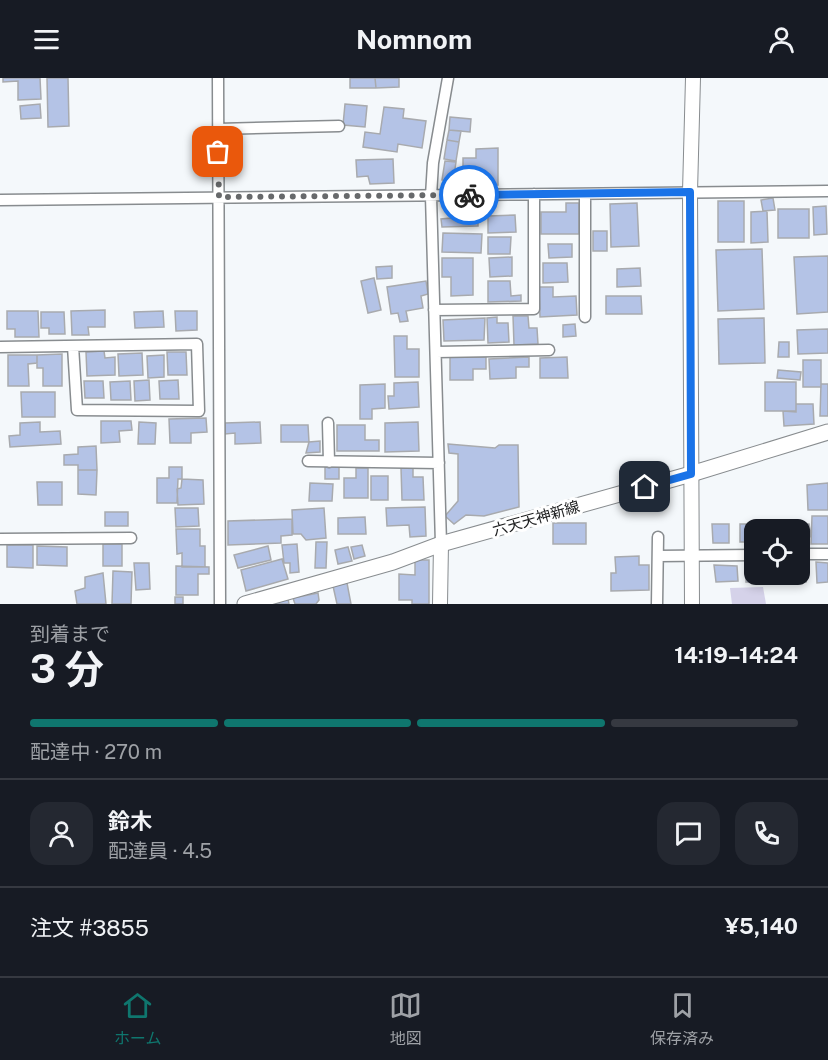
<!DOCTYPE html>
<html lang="ja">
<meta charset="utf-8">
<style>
:root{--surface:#171b24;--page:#242831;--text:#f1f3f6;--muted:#9ea1a6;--line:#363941;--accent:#0f766e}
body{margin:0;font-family:"Public Sans","Noto Sans JP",sans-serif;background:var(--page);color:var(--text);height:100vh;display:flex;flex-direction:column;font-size:22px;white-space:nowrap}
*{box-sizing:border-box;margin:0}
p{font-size:20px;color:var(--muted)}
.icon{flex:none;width:33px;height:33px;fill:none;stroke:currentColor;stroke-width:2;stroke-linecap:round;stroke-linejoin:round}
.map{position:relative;height:526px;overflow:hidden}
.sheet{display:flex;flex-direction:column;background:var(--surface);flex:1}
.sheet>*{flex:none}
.fabs{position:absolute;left:744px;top:441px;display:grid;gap:12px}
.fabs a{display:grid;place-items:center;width:66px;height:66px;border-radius:12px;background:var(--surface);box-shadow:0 3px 9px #0003;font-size:30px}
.pin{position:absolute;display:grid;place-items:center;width:51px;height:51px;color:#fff;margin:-26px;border-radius:12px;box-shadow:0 3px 9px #0006}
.courier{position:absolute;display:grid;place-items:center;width:60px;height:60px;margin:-30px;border:4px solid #1a73e8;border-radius:50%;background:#fff;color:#222;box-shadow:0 2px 8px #0007}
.overview em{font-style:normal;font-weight:700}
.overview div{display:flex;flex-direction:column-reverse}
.overview{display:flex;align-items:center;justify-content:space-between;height:102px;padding:0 30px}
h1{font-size:39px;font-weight:700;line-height:45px}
.bar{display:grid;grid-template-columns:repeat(4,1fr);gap:9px 6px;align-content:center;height:72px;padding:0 30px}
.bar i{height:8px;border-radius:4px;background:var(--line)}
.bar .current{background:var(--accent)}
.bar p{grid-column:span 4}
.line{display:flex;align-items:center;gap:15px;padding:0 30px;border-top:2px solid var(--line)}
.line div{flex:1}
.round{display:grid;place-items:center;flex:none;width:63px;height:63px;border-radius:18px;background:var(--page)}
header{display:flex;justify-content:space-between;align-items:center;height:78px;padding:0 30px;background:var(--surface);font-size:27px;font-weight:700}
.tab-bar{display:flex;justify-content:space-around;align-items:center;height:84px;border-top:2px solid var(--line);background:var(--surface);font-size:16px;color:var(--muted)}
.tab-bar a{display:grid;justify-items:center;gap:3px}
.tab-bar .current{color:var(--accent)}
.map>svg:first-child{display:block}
.green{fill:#d5d2e9}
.building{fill:#b4c3e6;stroke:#a8aaae;stroke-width:1.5}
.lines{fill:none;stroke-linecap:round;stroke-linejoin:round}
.minor-casing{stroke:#888c8f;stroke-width:13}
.tertiary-casing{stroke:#888c8f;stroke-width:16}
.secondary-casing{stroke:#888c8f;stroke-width:17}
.minor{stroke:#fff;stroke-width:10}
.tertiary{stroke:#fff;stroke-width:14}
.secondary{stroke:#fff;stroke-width:15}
.done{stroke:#67696b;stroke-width:6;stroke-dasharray:0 10.8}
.route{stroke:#1a73e8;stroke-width:8}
.labels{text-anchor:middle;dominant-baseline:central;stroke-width:6;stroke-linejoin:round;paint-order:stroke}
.street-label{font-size:15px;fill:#1b1c1d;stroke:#fff}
</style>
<header><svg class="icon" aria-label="menu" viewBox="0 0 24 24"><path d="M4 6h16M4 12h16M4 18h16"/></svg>Nomnom<svg class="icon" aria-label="person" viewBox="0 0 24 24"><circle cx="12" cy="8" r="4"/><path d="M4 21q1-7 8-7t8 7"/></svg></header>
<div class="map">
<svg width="828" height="526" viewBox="0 0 828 526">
<rect width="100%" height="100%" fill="#f4f8fb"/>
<!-- green -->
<path class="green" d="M763 509 766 526H732L730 510Z"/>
<!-- building -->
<path class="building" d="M3 0H40L41 21 18 22V3L3 4Z
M47 0H68L69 48 48 49Z
M350 0H375L376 10H350Z
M375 0H399V9L376 10Z
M40 26 41 40 21 41 20 28Z
M345 26 367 28 365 49 343 47Z
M384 29 404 31 403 40 426 43 422 70 398 66 397 74 363 69 365 54 380 56Z
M450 39 471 41 470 54 449 52Z
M449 52 461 53 459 64 447 62Z
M447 62 459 64 456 83 444 81Z
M498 70V107L463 108V80H476V71Z
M393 81 394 105 370 106 368 98 357 99 356 82Z
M445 83 456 84 453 104 442 102Z
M773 120 775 132 763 133 761 122Z
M718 123H744V164H718Z
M566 125H579V156H541V134H566Z
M637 125 639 168 611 169 610 126Z
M826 128 827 156 814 157 813 129Z
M451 129H478V148L442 149 441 141 451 140Z
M778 131H809V160H778Z
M767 133 768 164 751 165V134Z
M515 137 516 154 488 155V138Z
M593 153H607V173H593Z
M443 155 482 156 481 175 442 174Z
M488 159H511L510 176H488Z
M548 166H572V179L549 180Z
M762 171 764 231 718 233 716 172Z
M828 178V234L797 236 794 179Z
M512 179V198L490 199 489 180Z
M442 180H473V217L451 218V199H442Z
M543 185H567L568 204 543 205Z
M392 188V200L377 201 376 189Z
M640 190 641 208 617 209V191Z
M374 200 381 232 368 235 361 203Z
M426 203 428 216 421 218 423 230 406 233 408 243 400 244 398 235 391 236 387 209Z
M488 203H510L511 218 521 217V223L488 224Z
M539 209H553V219L576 218 577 237 540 239Z
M606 218H641L642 236H606Z
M105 232V249H88L89 257H72L71 233Z
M7 233H38L39 259H15V251H7Z
M163 233 164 249 135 250 134 234Z
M175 233H197V252L176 253Z
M41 234H64L65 256H49V250H41Z
M513 238H528L529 250H537L538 266 514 267Z
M497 239V245H508L509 264 488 265 487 240Z
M485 240 484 262 444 263 443 242Z
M764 240 765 285 719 286 718 241Z
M575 246 576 258 563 259V247Z
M828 251V275L798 276 797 252Z
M394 258H407V271H419V299H395Z
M779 264H789V279H778Z
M104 273 105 280 115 279V297L87 298 86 274Z
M167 274H186L187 297H168Z
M142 275 143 297 119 298 118 276Z
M62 276V308H43V290H37V277Z
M8 277H37V285L28 286 29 308H8Z
M164 277V299L148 300 147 278Z
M450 279H486V291H473V302H450Z
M529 279V289H516V300L490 301 489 281Z
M567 279 568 300H540V280Z
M803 282H821V309H803Z
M778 292 801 294 800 302 777 300Z
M149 302 150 322 135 323 134 303Z
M178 302 179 321H160L159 303Z
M84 303H103L104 320H85Z
M130 303 131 322H111L110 304Z
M418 304 419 329 389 331 388 318H394V305Z
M765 304H796V333H765Z
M385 306V330L372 331V341H360V307Z
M821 306H828V338H820Z
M21 314H55V339H22Z
M796 326H813L814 346 784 348 783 333 796 334Z
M206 340 207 354 191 355V365H170L169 341Z
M101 343H131L132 352 119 353 120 364 101 365Z
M40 344V354L60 353 61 366 10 369 9 358 20 357V345Z
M139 344 156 345 155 366H138Z
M260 344 261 365 235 366V355L225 356V345Z
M418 344 419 373 385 374V345Z
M281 347H308L309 364H281Z
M337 347H365V362H379V373H337Z
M320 363V374L306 375 309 364Z
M448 366 495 370 499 367H518L519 429 484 438 466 437 454 446 445 438 458 423V376L449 375Z
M96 368 97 392H78V387H64V377L78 376V369Z
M169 389H182V401H178L177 425H157V400H169Z
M325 389H339V401H325Z
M356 390H368V420H344V400H356Z
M401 390H413V399H423L424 422H402Z
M78 392H97L96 417 78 416Z
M371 398H388V422H371Z
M182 401 203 402 204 426 178 427 177 411 181 410Z
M37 404H62V427H38Z
M310 405 333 406 332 423H309Z
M828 405V432H808L807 407Z
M425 429 426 458 410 459 409 447 387 448 386 430Z
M175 430H198L199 448 176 449Z
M324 430 326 460 306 462 301 456H293L292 432Z
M105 434H128V448H105Z
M812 438H828V466H811Z
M365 439 366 456H338V440Z
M292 441V457L281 458V465L228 467V443Z
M553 445H586V466H553Z
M712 446H729V465H713Z
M740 446H767V452H754V464H740Z
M798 446H809L811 459 800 458V452H797Z
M771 447H794V452H771Z
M176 451H200V468H205V489H182V475L177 476Z
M316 464H327L326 490H315Z
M103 466H122V488H103Z
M297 466 299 494 290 495V485H284L282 467Z
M7 467H33V490L7 489Z
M362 467 365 478 354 481 351 469Z
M37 468 67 469V488L37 487Z
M268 468 271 482 238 490 234 477Z
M348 469 352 483 338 486 335 472Z
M639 478V487H649V512L611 513V495H616L615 479Z
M282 481 288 501 246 513 241 492Z
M415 482H429V526H412V522H399V496L415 497Z
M816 484 828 485V504L817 505Z
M134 485H149L150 511 136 512Z
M746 485H754V496H773L774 505 746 504Z
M800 485H807L806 504H787L788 496H800Z
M714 487 737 488 738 503 716 504Z
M176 488 209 489V496H198V517H176Z
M113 493 132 494 131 526H112Z
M103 495 106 526H77L75 513 85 510V499Z
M773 496H787V504L774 505Z
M347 505 351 526H337L333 508Z
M318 515 319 522 316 526H295L293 520Z
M175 519H183V526H175Z
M288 521 289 526H275L274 524Z"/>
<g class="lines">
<!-- minor casing -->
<g class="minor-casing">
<path id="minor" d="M218 0 220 526
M218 51 339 48
M0 122 828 113
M434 232 534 231V116
M585 239V116
M0 269 197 266 199 333 77 332 73 268
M436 274 549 272
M328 345 329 384
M308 383 439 385
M0 461 131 460
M441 466 431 118 433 85 448 0
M800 476H828
M658 478 754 477
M657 526 658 459"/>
</g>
<!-- tertiary casing -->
<g class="tertiary-casing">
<path id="tertiary" d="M440 526 441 466
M692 526 690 114 693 0"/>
</g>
<!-- secondary casing -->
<g class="secondary-casing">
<path id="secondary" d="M245 526 393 484 441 466 691 396 828 354"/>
</g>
<!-- minor -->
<use href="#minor" class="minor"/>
<!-- tertiary -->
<use href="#tertiary" class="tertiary"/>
<!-- secondary -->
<use href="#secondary" class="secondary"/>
</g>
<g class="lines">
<!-- done -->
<path class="done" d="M218 74 219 119 469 117"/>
<!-- route -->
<path class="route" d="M469 117 690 114 691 396 645 409"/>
</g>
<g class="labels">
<!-- street labels -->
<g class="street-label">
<text transform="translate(536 440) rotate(-16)">六天天神新線</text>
</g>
</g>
</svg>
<div class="fabs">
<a><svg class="icon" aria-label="locate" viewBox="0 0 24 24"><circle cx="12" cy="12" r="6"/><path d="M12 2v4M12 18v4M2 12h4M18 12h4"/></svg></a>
</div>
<div class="pin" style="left:218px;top:74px;background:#ea580c"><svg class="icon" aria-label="bag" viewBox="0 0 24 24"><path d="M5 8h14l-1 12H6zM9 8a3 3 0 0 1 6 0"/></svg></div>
<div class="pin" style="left:645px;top:409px;background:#1f2937"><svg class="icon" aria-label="home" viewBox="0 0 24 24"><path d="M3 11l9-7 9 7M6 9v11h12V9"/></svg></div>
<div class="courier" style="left:469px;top:117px"><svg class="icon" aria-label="bike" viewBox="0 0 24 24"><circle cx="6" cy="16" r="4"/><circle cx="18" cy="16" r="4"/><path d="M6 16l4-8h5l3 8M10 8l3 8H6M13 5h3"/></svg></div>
</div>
<section class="sheet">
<div class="overview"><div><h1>3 分</h1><p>到着まで</p></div><em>14:19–14:24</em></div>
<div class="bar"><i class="current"></i><i class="current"></i><i class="current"></i><i></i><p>配達中 · 270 m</p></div>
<div class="line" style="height:108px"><a class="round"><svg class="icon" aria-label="person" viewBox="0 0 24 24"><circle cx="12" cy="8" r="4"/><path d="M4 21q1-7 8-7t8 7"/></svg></a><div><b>鈴木</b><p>配達員 · 4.5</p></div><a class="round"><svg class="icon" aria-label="chat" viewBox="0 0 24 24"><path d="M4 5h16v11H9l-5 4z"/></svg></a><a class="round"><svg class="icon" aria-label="phone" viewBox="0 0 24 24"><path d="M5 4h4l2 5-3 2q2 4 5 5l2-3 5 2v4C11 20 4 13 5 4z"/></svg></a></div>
<div class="line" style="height:78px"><div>注文 #3855</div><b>¥5,140</b></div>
</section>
<nav class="tab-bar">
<a class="current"><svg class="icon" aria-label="home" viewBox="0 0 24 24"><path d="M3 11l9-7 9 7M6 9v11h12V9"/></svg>ホーム</a>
<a><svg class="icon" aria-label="map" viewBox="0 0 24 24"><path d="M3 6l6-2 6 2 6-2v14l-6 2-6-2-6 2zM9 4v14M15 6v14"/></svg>地図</a>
<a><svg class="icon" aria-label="saved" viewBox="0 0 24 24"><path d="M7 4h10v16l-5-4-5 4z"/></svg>保存済み</a>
</nav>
